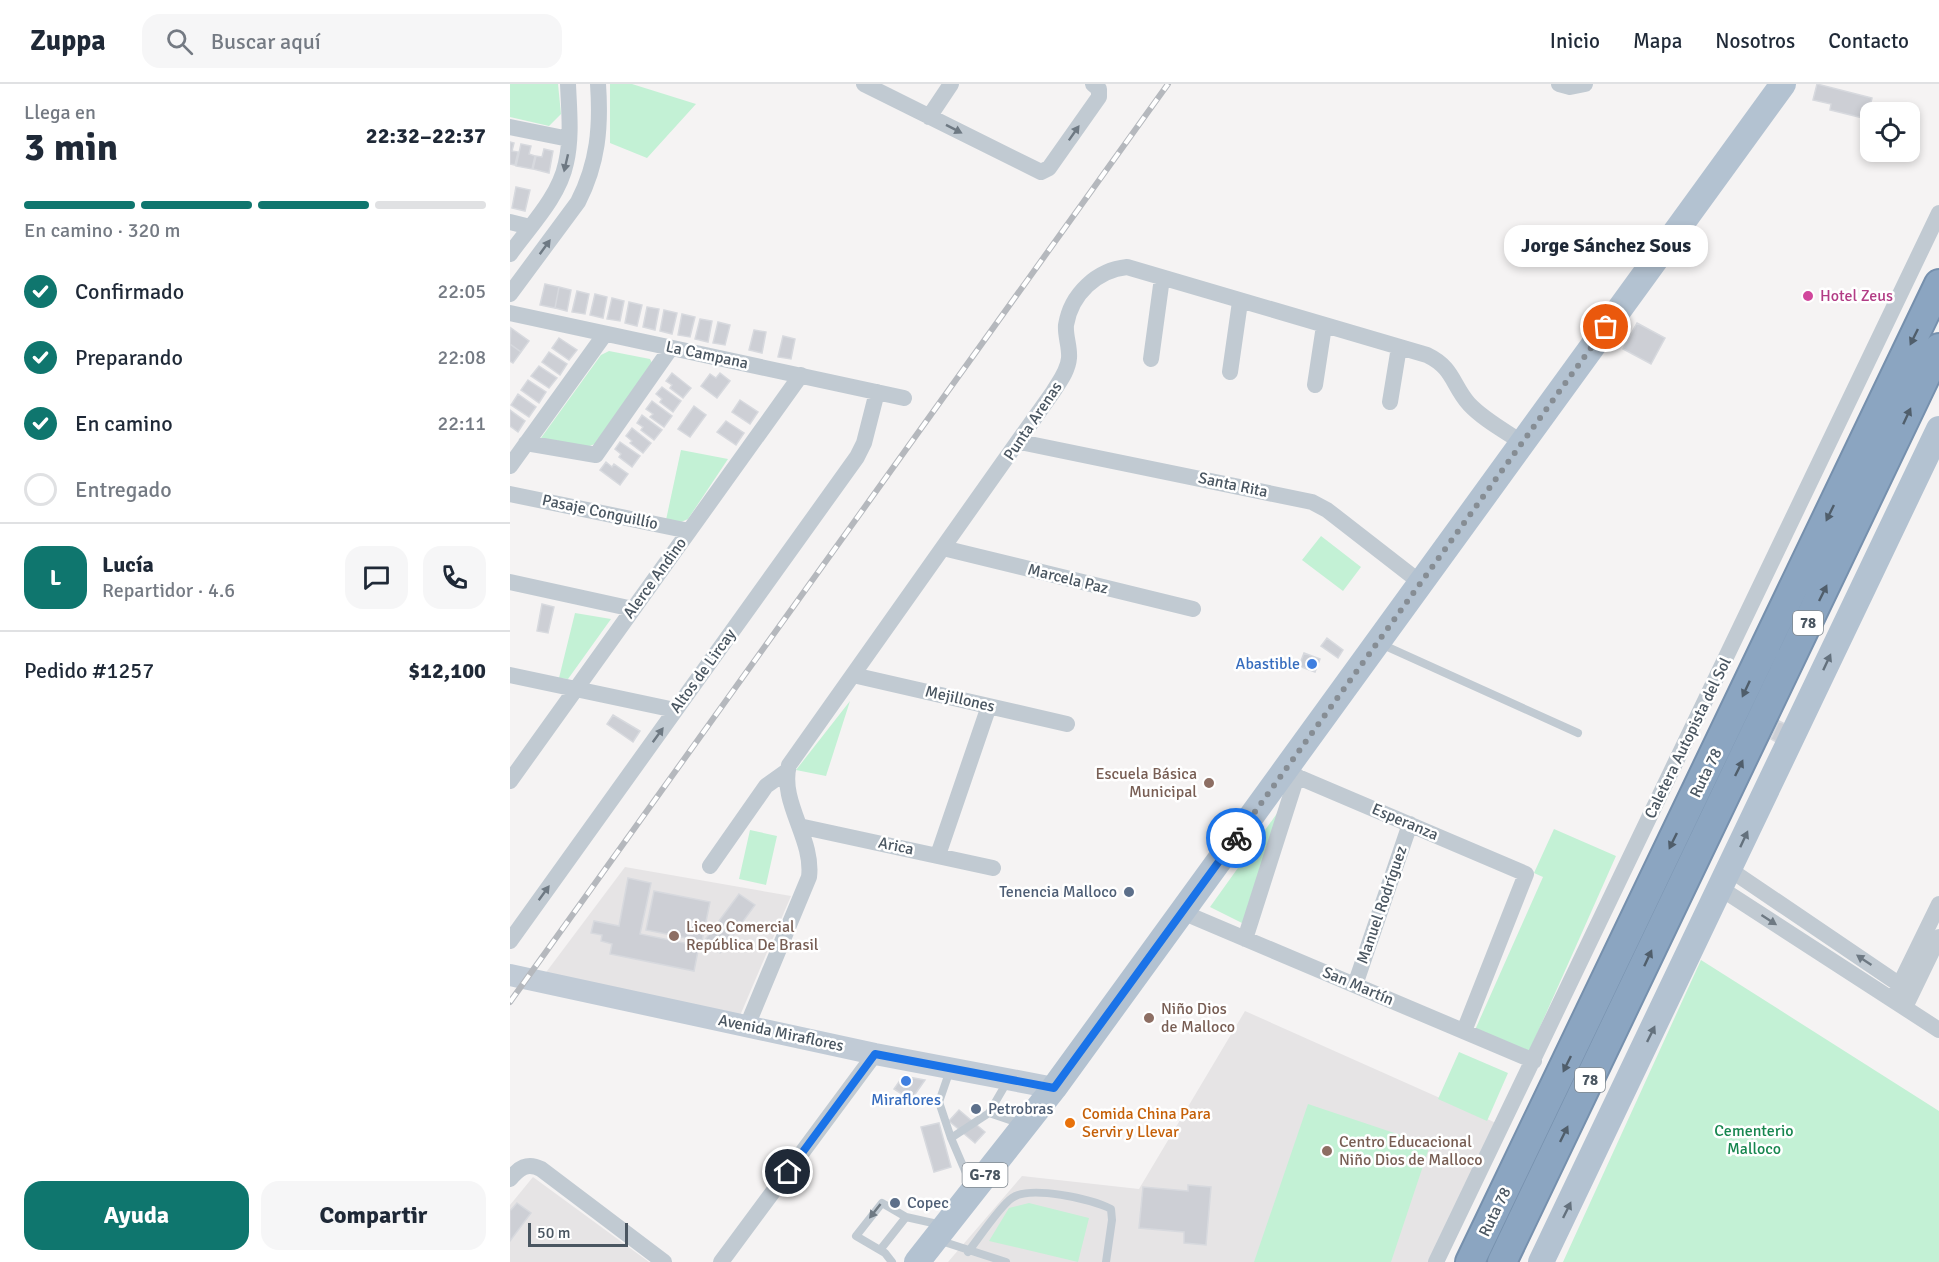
<!DOCTYPE html>
<html lang="es">
<meta charset="utf-8">
<style>
:root{--surface:#fff;--page:#f6f6f7;--text:#1f2937;--muted:#747a83;--line:#e0e1e3;--accent:#0f766e}
body{margin:0;font-family:Signika,sans-serif;background:var(--page);color:var(--text);height:100vh;display:flex;flex-direction:column;font-size:22px;white-space:nowrap}
*{box-sizing:border-box;margin:0}
p{font-size:20px;color:var(--muted)}
.icon{flex:none;width:33px;height:33px;fill:none;stroke:currentColor;stroke-width:2;stroke-linecap:round;stroke-linejoin:round}
.map{position:relative;flex:1;overflow:hidden}
.drawer{display:flex;flex-direction:column;background:var(--surface);width:510px}
.drawer>*{flex:none}
.controls{position:absolute;left:1350px;top:18px;display:grid;gap:12px}
.controls a{display:grid;place-items:center;width:60px;height:60px;border-radius:12px;background:var(--surface);box-shadow:0 3px 9px #0003;font-size:30px}
.scale{position:absolute;left:18px;bottom:15px;width:100px;box-sizing:border-box;padding-left:6px;border:3px solid #4a5661;border-top:0;font-size:16px;line-height:21px;white-space:nowrap;color:#4a5661;-webkit-text-stroke:4px #fff;paint-order:stroke}
.pin{position:absolute;display:grid;place-items:center;width:51px;height:51px;color:#fff;margin:-26px;border:3px solid #fff;border-radius:50%;box-shadow:0 2px 6px #0007}
.courier{position:absolute;display:grid;place-items:center;width:60px;height:60px;margin:-30px;border:4px solid #1a73e8;border-radius:50%;background:#fff;color:#222;box-shadow:0 2px 8px #0007}
.bubble{position:absolute;height:42px;border-radius:18px;background:var(--surface);box-shadow:0 3px 9px #0003;font-size:20px;font-weight:700;line-height:42px;text-align:center}
.overview em{font-style:normal;font-weight:700}
.overview div{display:flex;flex-direction:column-reverse}
.overview{display:flex;align-items:center;justify-content:space-between;height:102px;padding:0 24px}
h1{font-size:39px;font-weight:700;line-height:45px}
.bar{display:grid;grid-template-columns:repeat(4,1fr);gap:9px 6px;align-content:center;height:72px;padding:0 24px}
.bar i{height:8px;border-radius:4px;background:var(--line)}
.bar .active{background:var(--accent)}
.bar p{grid-column:span 4}
.line{display:flex;align-items:center;gap:15px;padding:0 24px;border-top:2px solid var(--line)}
.line div{flex:1}
.round{display:grid;place-items:center;flex:none;width:63px;height:63px;border-radius:18px;background:var(--page)}
ol{padding:0 24px;list-style:none}
li{display:flex;align-items:center;gap:18px;height:66px}
li p{margin-inline-start:auto}
li .icon{padding:6px;border-radius:50%;background:var(--accent);color:#fff;stroke-width:4}
li:last-child{color:var(--muted)}
li i{width:33px;height:33px;border:3px solid var(--line);border-radius:50%}
.button{display:flex;gap:12px;margin-top:auto;padding:12px 24px}
.button a{flex:1;height:69px;border-radius:18px;background:var(--accent);color:#fff;font-size:24px;font-weight:700;line-height:69px;text-align:center}
.button a+a{background:var(--page);color:var(--text)}
header{display:flex;align-items:center;gap:36px;box-sizing:border-box;height:84px;padding:0 30px;background:var(--surface);border-bottom:2px solid var(--line)}
header strong{font-size:28px}
nav{display:flex;gap:33px;margin-inline-start:auto;font-size:21px}
.search{width:420px;height:54px;background:var(--page);display:flex;align-items:center;gap:15px;box-sizing:border-box;padding:0 21px;border-radius:18px;color:var(--muted);font-size:22px}
main{display:flex;flex:1;min-height:0}
.map>svg:first-child{display:block}
.education{fill:#e6e4e5}
.green{fill:#c3f1d5}
.building{fill:#cdcfd5;stroke:#d7d9de;stroke-width:1.5}
.lines{fill:none;stroke-linecap:round;stroke-linejoin:round}
.highway-casing{stroke:#7690ad;stroke-width:32}
.lane{stroke:#c1cad2;stroke-width:8}
.street{stroke:#c1cad2;stroke-width:16}
.secondary{stroke:#c1cbd6;stroke-width:22}
.primary{stroke:#b3c2d1;stroke-width:26}
.highway{stroke:#8ba5c1;stroke-width:28}
.rail-casing{stroke:#b5b8bd;stroke-width:6}
.rail{stroke:#fff;stroke-width:4;stroke-dasharray:11;stroke-linecap:butt}
.oneway{fill:#6e7983}
.oneway2{fill:#505e6b}
.oneway3{fill:#64717d}
.done{stroke:#868d94;stroke-width:6;stroke-dasharray:0 10.8}
.route{stroke:#1a73e8;stroke-width:8}
.hotel-dot{fill:#d1479c;stroke:#fff;stroke-width:2}
.shop-dot{fill:#3f7fe0;stroke:#fff;stroke-width:2}
.education-dot{fill:#8d6e63;stroke:#fff;stroke-width:2}
.service-dot{fill:#5c6f8a;stroke:#fff;stroke-width:2}
.food-dot{fill:#e8710a;stroke:#fff;stroke-width:2}
.labels{text-anchor:middle;dominant-baseline:central;stroke-width:5;stroke-linejoin:round;paint-order:stroke}
.shield{fill:#fff;stroke:#808990;stroke-width:1.5}
.shield-label{font-size:15px;font-weight:bold;fill:#4a5661}
.hotel-label{font-size:16px;fill:#b23c85;stroke:#fff;text-anchor:start}
.street-label{font-size:16px;fill:#4a5661;stroke:#fff}
.shop-label{font-size:16px;fill:#366cbe;stroke:#fff;text-anchor:end}
.education-label{font-size:16px;fill:#785e54;stroke:#fff;text-anchor:start}
.service-label{font-size:16px;fill:#4e5e75;stroke:#fff;text-anchor:start}
.food-label{font-size:16px;fill:#c56008;stroke:#fff;text-anchor:start}
.park-label{font-size:16px;fill:#17864f;stroke:#fff}
</style>
<header>
<strong>Zuppa</strong>
<div class="search"><svg class="icon" aria-label="search" viewBox="0 0 24 24"><circle cx="10" cy="10" r="6"/><path d="M15 15l6 6"/></svg>Buscar aquí</div>
<nav><a>Inicio</a><a>Mapa</a><a>Nosotros</a><a>Contacto</a></nav>
</header>
<main>
<section class="drawer">
<div class="overview"><div><h1>3 min</h1><p>Llega en</p></div><em>22:32–22:37</em></div>
<div class="bar"><i class="active"></i><i class="active"></i><i class="active"></i><i></i><p>En camino · 320 m</p></div>
<ol>
<li><svg class="icon" aria-label="check" viewBox="0 0 24 24"><path d="M5 12l5 5 9-10"/></svg>Confirmado<p>22:05</p></li>
<li><svg class="icon" aria-label="check" viewBox="0 0 24 24"><path d="M5 12l5 5 9-10"/></svg>Preparando<p>22:08</p></li>
<li><svg class="icon" aria-label="check" viewBox="0 0 24 24"><path d="M5 12l5 5 9-10"/></svg>En camino<p>22:11</p></li>
<li><i></i>Entregado</li>
</ol>
<div class="line" style="height:108px"><b class="round" style="background:var(--accent);color:#fff">L</b><div><b>Lucía</b><p>Repartidor · 4.6</p></div><a class="round"><svg class="icon" aria-label="chat" viewBox="0 0 24 24"><path d="M4 5h16v11H9l-5 4z"/></svg></a><a class="round"><svg class="icon" aria-label="phone" viewBox="0 0 24 24"><path d="M5 4h4l2 5-3 2q2 4 5 5l2-3 5 2v4C11 20 4 13 5 4z"/></svg></a></div>
<div class="line" style="height:78px"><div>Pedido #1257</div><b>$12,100</b></div>
<div class="button"><a>Ayuda</a><a>Compartir</a></div>
</section>
<div class="map">
<svg width="1429" height="1178" viewBox="0 0 1429 1178">
<rect width="100%" height="100%" fill="#f5f3f3"/>
<!-- education -->
<path class="education" d="M115 783 281 812 229 934 34 891Z
M735 927 995 1043 928 1178H438L512 1092 629 1105Z
M23 1093 139 1178H0V1121Z"/>
<!-- green -->
<path class="green" d="M0 0H48L51 30 39 42 0 33Z
M100 0H122L186 20 137 74 100 59Z
M99 267 140 275 144 283 92 357 75 364 31 354 91 271Z
M171 366 218 375 178 435 169 439 156 436Z
M811 452 851 483 833 507 792 476Z
M65 529 101 535 58 595 49 594Z
M340 617 316 692 286 686Z
M773 721 734 840 700 823Z
M1044 745 1106 772 1018 970 965 946 1033 793 1024 789Z
M240 746 267 752 256 801 229 795Z
M1191 876 1429 1027V1178H1053Z
M949 968 998 989 977 1037 928 1015Z
M798 1020 920 1061 881 1178H744Z
M519 1119 579 1134 568 1178 479 1157 499 1124Z"/>
<!-- building -->
<path class="building" d="M1307 0 1362 14 1357 35 1320 26 1321 20 1303 16Z
M0 58 4 59 2 67 8 68 5 81 0 80Z
M11 60 21 62 19 70 25 72 22 85 6 82Z
M34 65 43 67 39 89 23 85 26 72 32 73Z
M6 103 20 106 15 127 2 124Z
M35 200 49 203 45 224 30 221Z
M49 203 61 206 57 227 45 224Z
M67 207 79 210 75 230 62 228Z
M85 210 97 213 93 234 80 231Z
M102 214 114 217 110 237 97 235Z
M119 218 132 221 127 242 115 239Z
M137 223 149 225 145 246 133 243Z
M154 226 167 229 162 250 150 247Z
M172 230 185 233 180 253 168 251Z
M190 235 202 237 198 258 185 255Z
M208 238 220 241 215 261 203 259Z
M1127 239 1155 254 1141 280 1113 265Z
M1 244 19 257 11 268 0 260Z
M244 246 256 248 252 269 239 266Z
M273 252 285 255 281 275 268 273Z
M49 254 67 266 59 276 42 264Z
M0 260 11 268 3 279 0 277Z
M39 268 57 280 50 291 32 278Z
M29 282 47 294 39 304 21 292Z
M162 289 181 304 173 314 160 304 162 301 156 297Z
M210 289 220 297 207 314 191 302 200 290 206 294Z
M18 296 36 308 29 319 11 306Z
M152 303 171 317 163 328 150 318 152 315 146 310Z
M8 310 26 323 19 333 1 321Z
M230 316 248 328 240 340 222 328Z
M142 317 162 332 154 343 140 333 143 330 136 325Z
M184 322 196 331 180 353 168 345Z
M0 326 15 337 8 348 0 342Z
M132 331 152 346 144 356 131 346 133 343 127 339Z
M216 337 234 349 226 361 207 348Z
M122 344 141 359 133 369 120 359 122 357 116 352Z
M110 358 130 372 122 383 109 373 111 370 105 365Z
M96 378 102 383 104 380 118 390 110 401 90 386Z
M32 520 44 523 38 549 27 547Z
M817 554 833 566 828 574 811 562Z
M794 569 810 575 805 588 789 582Z
M103 631 130 647 123 658 97 640Z
M1269 637 1277 641 1268 659 1261 655Z
M118 794 141 799 130 850 189 862 184 887 100 870 102 860 91 857 92 851 81 849 84 837 109 842Z
M144 807 200 818 192 857 136 846Z
M229 810 245 821 210 869 194 857Z
M393 992 415 996 401 1016 384 1005Z
M449 1026 475 1048 465 1059 439 1037Z
M429 1039 441 1083 424 1088 411 1043Z
M678 1101 701 1103 696 1161 674 1159V1148L629 1144 633 1103 678 1107Z
M7 1119 21 1129 0 1157V1127Z"/>
<g class="lines">
<!-- highway casing -->
<g class="highway-casing">
<path id="highway" d="M960 1178 1429 200
M992 1178 1429 264"/>
</g>
<!-- lane -->
<path class="lane" d="M871 560 1068 649
M440 986 429 1018 441 1054 462 1103
M479 1029 497 998
M441 1054 479 1029 512 1040
M428 1156 496 1178
M370 1166 396 1133
M458 1168C469 1154 490 1122 502 1114 520 1101 582 1115 601 1125L602 1136 596 1178
M382 1178 375 1169 346 1152 372 1119 396 1133 432 1141"/>
<!-- street -->
<path class="street" d="M354 0 531 88 539 84 589 13V5L583 0
M1049 0 1060 3 1075 0
M419 33 441 0
M0 43 59 55
M0 138 20 143
M0 170C20 142 49 113 56 79 62 53 59 26 58 0
M0 210 68 118C88 79 91 43 88 0
M0 229 394 314
M641 275 652 194
M720 288 730 218
M805 301 814 242
M880 318 889 263
M510 358 802 418 817 426 911 499
M16 359 86 371 161 264
M0 382 95 250
M0 410 179 447
M433 464 683 525
M0 498 123 525
M0 591 165 626
M343 591 557 640
M774 687 1016 790 954 947
M0 697 291 291
M289 742 483 784
M428 771 479 622
M200 782 256 702 277 687
M1219 785 1402 909
M1210 804 1429 946
M672 828 1024 977
M735 855 787 692
M0 857 347 373 354 359 367 308
M845 901 900 740
M1386 908 1429 820
M1398 917 1429 853
M237 942 299 793C304 755 269 718 279 681L543 308C549 298 558 287 559 274 560 263 555 252 556 241 561 210 587 186 617 183L917 271C944 284 942 301 959 320 974 336 995 347 1013 359
M0 1095C9 1084 17 1078 31 1085L154 1178
M211 1178 365 970
M926 1178 1429 129"/>
<!-- secondary -->
<path class="secondary" d="M0 891 365 970 544 1004"/>
<!-- primary -->
<path class="primary" d="M407 1178 544 1004 1273 0
M1031 1178 1429 345"/>
<!-- highway -->
<use href="#highway" class="highway"/>
<!-- rail casing -->
<g class="rail-casing">
<path id="rail" d="M0 918 658 0"/>
</g>
<!-- rail -->
<use href="#rail" class="rail"/>
</g>
<!-- one-way arrows -->
<defs><path id="oneway-solid" d="M-6-.8H1V-3.2L6.5 0L1 3.2V.8H-6Z" transform="scale(1.5)"/></defs>
<g class="oneway">
<use href="#oneway-solid" transform="translate(444 45) rotate(27)"/>
<use href="#oneway-solid" transform="translate(564 49) rotate(-55)"/>
<use href="#oneway-solid" transform="translate(56 79) rotate(103)"/>
<use href="#oneway-solid" transform="translate(35 163) rotate(-54)"/>
<use href="#oneway-solid" transform="translate(148 651) rotate(-54)"/>
<use href="#oneway-solid" transform="translate(34 809) rotate(-54)"/>
<use href="#oneway-solid" transform="translate(1259 836) rotate(33)"/>
<use href="#oneway-solid" transform="translate(1354 876) rotate(-146)"/>
<use href="#oneway-solid" transform="translate(365 1127) rotate(128)"/>
</g>
<g class="oneway2">
<use href="#oneway-solid" transform="translate(1404 253) rotate(116)"/>
<use href="#oneway-solid" transform="translate(1397 332) rotate(-65)"/>
<use href="#oneway-solid" transform="translate(1320 429) rotate(116)"/>
<use href="#oneway-solid" transform="translate(1313 509) rotate(-64)"/>
<use href="#oneway-solid" transform="translate(1236 605) rotate(115)"/>
<use href="#oneway-solid" transform="translate(1229 684) rotate(-64)"/>
<use href="#oneway-solid" transform="translate(1163 757) rotate(116)"/>
<use href="#oneway-solid" transform="translate(1138 874) rotate(-65)"/>
<use href="#oneway-solid" transform="translate(1057 980) rotate(116)"/>
<use href="#oneway-solid" transform="translate(1054 1050) rotate(-64)"/>
</g>
<g class="oneway3">
<use href="#oneway-solid" transform="translate(1317 578) rotate(-65)"/>
<use href="#oneway-solid" transform="translate(1234 755) rotate(-65)"/>
<use href="#oneway-solid" transform="translate(1141 950) rotate(-64)"/>
<use href="#oneway-solid" transform="translate(1057 1126) rotate(-64)"/>
</g>
<g class="lines">
<!-- done -->
<path class="done" d="M726 754 1096 243"/>
<!-- route -->
<path class="route" d="M278 1088 365 970 544 1004 726 754"/>
</g>
<!-- markers -->
<circle class="hotel-dot" cx="1298" cy="212" r="6"/>
<g class="shop-dot">
<circle cx="802" cy="580" r="6"/>
<circle cx="396" cy="997" r="6"/>
</g>
<g class="education-dot">
<circle cx="699" cy="699" r="6"/>
<circle cx="164" cy="852" r="6"/>
<circle cx="639" cy="934" r="6"/>
<circle cx="817" cy="1067" r="6"/>
</g>
<g class="service-dot">
<circle cx="619" cy="808" r="6"/>
<circle cx="466" cy="1025" r="6"/>
<circle cx="385" cy="1119" r="6"/>
</g>
<circle class="food-dot" cx="560" cy="1039" r="6"/>
<g class="labels">
<!-- shield labels -->
<g class="shield">
<rect x="1283" y="527" width="30" height="24" rx="4.5"/>
<rect x="1065" y="984" width="30" height="24" rx="4.5"/>
<rect x="452.5" y="1079" width="45" height="24" rx="4.5"/>
</g>
<g class="shield-label">
<text x="1298" y="539">78</text>
<text x="1080" y="996">78</text>
<text x="475" y="1091">G-78</text>
</g>
<!-- hotel labels -->
<g class="hotel-label">
<text x="1310" y="212">Hotel Zeus</text>
</g>
<!-- street labels -->
<g class="street-label">
<text transform="translate(197 271) rotate(12)">La Campana</text>
<text transform="translate(523 337) rotate(-56)">Punta Arenas</text>
<text transform="translate(723 401) rotate(12)">Santa Rita</text>
<text transform="translate(90 428) rotate(12)">Pasaje Conguillío</text>
<text transform="translate(145 494) rotate(-54)">Alerce Andino</text>
<text transform="translate(558 495) rotate(14)">Marcela Paz</text>
<text transform="translate(193 587) rotate(-54)">Altos de Lircay</text>
<text transform="translate(450 615) rotate(13)">Mejillones</text>
<text transform="translate(1178 654) rotate(-64)">Caletera Autopista del Sol</text>
<text transform="translate(1196 689) rotate(-64)">Ruta 78</text>
<text transform="translate(895 738) rotate(23)">Esperanza</text>
<text transform="translate(386 762) rotate(12)">Arica</text>
<text transform="translate(872 821) rotate(-71)">Manuel Rodríguez</text>
<text transform="translate(848 902) rotate(23)">San Martín</text>
<text transform="translate(271 949) rotate(12)">Avenida Miraflores</text>
<text transform="translate(985 1128) rotate(-64)">Ruta 78</text>
</g>
<!-- shop labels -->
<g class="shop-label">
<text x="790" y="580">Abastible</text>
<text x="396" y="1016" text-anchor="middle">Miraflores</text>
</g>
<!-- education labels -->
<g class="education-label">
<text x="687" y="690" text-anchor="end">Escuela Básica<tspan x="687" dy="18">Municipal</tspan></text>
<text x="176" y="843">Liceo Comercial<tspan x="176" dy="18">República De Brasil</tspan></text>
<text x="651" y="925">Niño Dios<tspan x="651" dy="18">de Malloco</tspan></text>
<text x="829" y="1058">Centro Educacional<tspan x="829" dy="18">Niño Dios de Malloco</tspan></text>
</g>
<!-- service labels -->
<g class="service-label">
<text x="607" y="808" text-anchor="end">Tenencia Malloco</text>
<text x="478" y="1025">Petrobras</text>
<text x="397" y="1119">Copec</text>
</g>
<!-- food labels -->
<g class="food-label">
<text x="572" y="1030">Comida China Para<tspan x="572" dy="18">Servir y Llevar</tspan></text>
</g>
<!-- park labels -->
<g class="park-label">
<text x="1244" y="1047">Cementerio<tspan x="1244" dy="18">Malloco</tspan></text>
</g>
</g>
</svg>
<div class="controls">
<a><svg class="icon" aria-label="locate" viewBox="0 0 24 24"><circle cx="12" cy="12" r="6"/><path d="M12 2v4M12 18v4M2 12h4M18 12h4"/></svg></a>
</div>
<div class="scale">50 m</div>
<div class="pin" style="left:1096px;top:243px;background:#ea580c"><svg class="icon" aria-label="bag" viewBox="0 0 24 24"><path d="M5 8h14l-1 12H6zM9 8a3 3 0 0 1 6 0"/></svg></div>
<div class="pin" style="left:278px;top:1088px;background:#1f2937"><svg class="icon" aria-label="home" viewBox="0 0 24 24"><path d="M3 11l9-7 9 7M6 9v11h12V9"/></svg></div>
<div class="courier" style="left:726px;top:754px"><svg class="icon" aria-label="bike" viewBox="0 0 24 24"><circle cx="6" cy="16" r="4"/><circle cx="18" cy="16" r="4"/><path d="M6 16l4-8h5l3 8M10 8l3 8H6M13 5h3"/></svg></div>
<div class="bubble" style="left:994px;top:141px;width:204px">Jorge Sánchez Sous</div>
</div>
</main>
